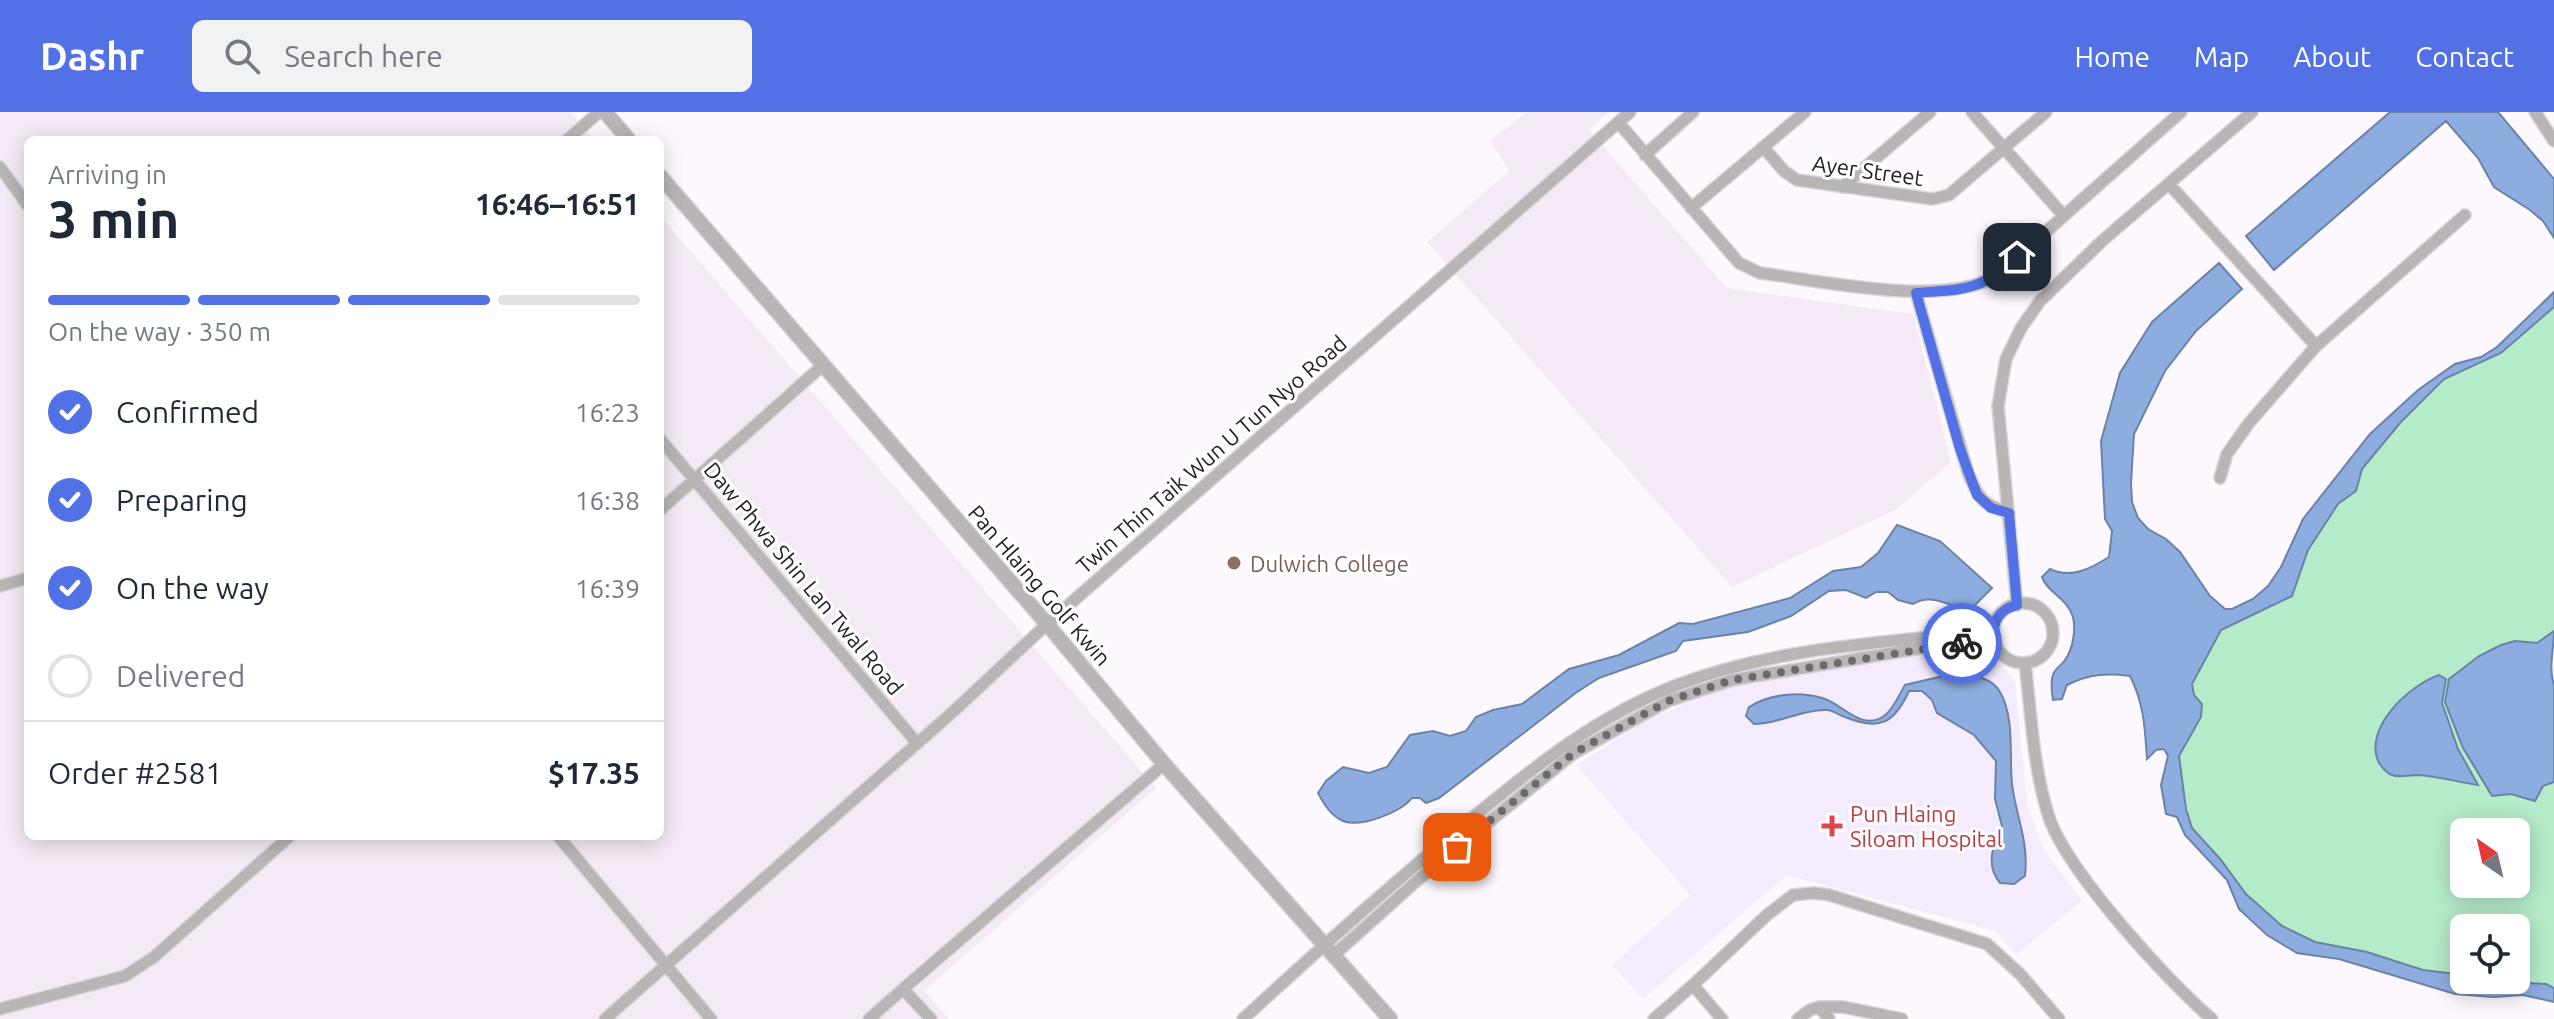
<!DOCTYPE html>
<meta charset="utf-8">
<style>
:root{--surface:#fff;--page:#f2f2f3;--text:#1f2937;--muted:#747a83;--line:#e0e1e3;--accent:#5271e6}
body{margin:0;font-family:Ubuntu,sans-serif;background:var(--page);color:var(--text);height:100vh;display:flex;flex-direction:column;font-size:30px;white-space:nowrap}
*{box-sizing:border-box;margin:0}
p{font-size:26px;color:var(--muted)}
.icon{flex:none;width:44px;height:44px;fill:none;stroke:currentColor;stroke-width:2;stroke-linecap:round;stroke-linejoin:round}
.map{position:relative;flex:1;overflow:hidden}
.details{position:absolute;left:24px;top:24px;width:640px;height:704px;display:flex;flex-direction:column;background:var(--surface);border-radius:12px;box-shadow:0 4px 20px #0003}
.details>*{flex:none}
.needle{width:52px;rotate:326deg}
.buttons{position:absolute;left:2450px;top:706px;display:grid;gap:16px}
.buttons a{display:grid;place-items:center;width:80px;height:80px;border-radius:12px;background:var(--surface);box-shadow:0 4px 20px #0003;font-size:40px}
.pin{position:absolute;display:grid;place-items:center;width:68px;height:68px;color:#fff;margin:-34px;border-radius:16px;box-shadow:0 4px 12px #0006}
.courier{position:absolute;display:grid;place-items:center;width:80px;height:80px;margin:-40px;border:6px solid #5271e6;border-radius:50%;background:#fff;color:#222;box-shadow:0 2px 10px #0007}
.head em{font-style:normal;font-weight:700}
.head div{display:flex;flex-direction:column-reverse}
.head{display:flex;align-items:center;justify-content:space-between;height:136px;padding:0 24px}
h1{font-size:52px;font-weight:700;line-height:60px}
.bar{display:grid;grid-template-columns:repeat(4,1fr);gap:12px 8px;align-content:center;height:96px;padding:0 24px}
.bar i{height:10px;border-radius:6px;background:var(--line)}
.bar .current{background:var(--accent)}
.bar p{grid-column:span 4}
.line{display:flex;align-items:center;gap:20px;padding:0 24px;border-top:2px solid var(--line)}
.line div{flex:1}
ol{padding:0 24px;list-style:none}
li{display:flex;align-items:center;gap:24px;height:88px}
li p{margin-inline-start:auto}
li .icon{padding:8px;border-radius:50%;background:var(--accent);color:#fff;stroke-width:4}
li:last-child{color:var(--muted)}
li i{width:44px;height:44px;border:4px solid var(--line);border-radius:50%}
header{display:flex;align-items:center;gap:48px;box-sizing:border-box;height:112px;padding:0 40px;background:var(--accent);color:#fff}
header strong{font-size:38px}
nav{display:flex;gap:44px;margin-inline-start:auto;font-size:28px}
.search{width:560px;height:72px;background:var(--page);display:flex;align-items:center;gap:20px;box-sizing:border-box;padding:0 28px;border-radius:12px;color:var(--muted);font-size:30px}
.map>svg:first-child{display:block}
.built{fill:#f4eaf5}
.medical{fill:#f4ecfd}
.green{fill:#b4ebc9;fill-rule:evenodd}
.water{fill:#8dade0;stroke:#6c82a6;stroke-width:2}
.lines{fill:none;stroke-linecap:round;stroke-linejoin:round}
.minor-casing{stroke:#d9d5da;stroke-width:14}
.tertiary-casing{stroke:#d9d5da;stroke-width:17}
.minor{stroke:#b8b5b4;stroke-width:11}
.tertiary{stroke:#b8b5b4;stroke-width:14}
.done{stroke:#6d6a6d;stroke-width:8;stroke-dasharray:0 14.4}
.route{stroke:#5271e6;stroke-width:10}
.education-dot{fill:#8d6e63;stroke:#fff;stroke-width:3}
.health-dot{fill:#e0444e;stroke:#fff;stroke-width:3}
.labels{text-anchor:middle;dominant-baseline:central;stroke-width:6;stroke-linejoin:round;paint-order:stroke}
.street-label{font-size:22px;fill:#1f1e20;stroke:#fff}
.education-label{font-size:22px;fill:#785e54;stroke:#fff;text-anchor:start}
.health-label{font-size:22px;fill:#be3a42;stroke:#fff;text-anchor:start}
</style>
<header>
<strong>Dashr</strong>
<div class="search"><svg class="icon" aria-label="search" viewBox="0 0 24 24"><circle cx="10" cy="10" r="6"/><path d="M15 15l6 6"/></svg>Search here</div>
<nav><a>Home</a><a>Map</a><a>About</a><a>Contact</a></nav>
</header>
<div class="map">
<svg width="2554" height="907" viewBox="0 0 2554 907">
<rect width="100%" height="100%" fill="#fdf8fd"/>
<!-- built -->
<path class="built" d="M0 0H570L594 28H28V724H660V104L1156 676 924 879 949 907H0Z
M1528 0H1609L1589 18 1727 176 1913 202 1951 350 1897 397 1732 475 1427 130 1509 59 1490 28Z"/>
<!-- medical -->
<path class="medical" d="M1977 534 2001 551 2015 570 2027 692 2043 737 2082 789 2016 843 1995 819 1787 763 1643 887 1612 853 1690 783 1576 653 1649 607 1717 579 1766 566Z"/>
<!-- green -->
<path class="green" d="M2554 184V528L2529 554 2554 595V887L2455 871 2304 833 2251 798 2190 723 2154 559 2279 478 2337 376 2422 281 2455 258 2499 238ZM2464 720H2516V772H2464ZM2464 816H2516V868H2464Z"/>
<!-- water -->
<path class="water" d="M2390 0H2498L2554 67V126L2543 109 2530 98 2494 75 2478 46 2446 9 2274 158 2246 124Z
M2219 151 2242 177 2196 219 2165 259 2134 322 2131 371 2132 390 2138 406 2148 417 2166 427 2180 440 2210 484 2225 497H2232L2253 487 2268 474 2281 455 2303 407 2370 322 2418 278 2455 252 2481 245 2497 235 2554 180V195L2501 241 2444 267 2400 311 2362 357 2356 379 2338 392 2308 438 2292 484 2221 518 2192 572 2194 583 2202 592 2201 605 2179 644 2186 697 2192 716 2221 748 2246 782 2282 814 2315 830 2367 840 2423 858 2464 863V868L2546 872 2554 876V890L2523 883 2493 885 2455 882 2339 847 2297 841 2267 823 2239 797 2227 768 2185 723 2177 705 2166 702 2161 673 2168 644 2164 637 2156 638 2147 647C2145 617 2144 591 2130 564 2106 561 2089 562 2067 573L2062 587 2053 588C2052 580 2050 570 2053 563 2055 556 2061 554 2065 548 2073 537 2076 518 2073 505 2068 487 2046 479 2042 465L2050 457C2071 467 2090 457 2109 445L2112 419 2105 407 2101 329 2120 261 2152 210Z
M1897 413 1940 429 1992 476 1968 500C1949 493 1931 481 1913 492L1898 488 1888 480H1876L1866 486 1846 478 1829 479 1791 504 1748 520 1683 529 1676 539 1599 566 1577 580 1439 686 1426 691 1420 686H1412C1401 700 1361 716 1343 709 1331 704 1324 692 1318 681L1326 669 1343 655 1369 661 1387 655 1410 623 1433 619 1450 624 1466 619 1476 605 1493 598 1522 592 1569 557 1619 543 1679 511 1693 512 1790 486 1833 459 1861 455 1878 441Z
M2554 519C2554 539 2548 554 2554 573V670L2543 674 2535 689 2511 682 2492 684 2463 636 2445 590 2449 567 2479 544 2501 533 2515 529 2537 531Z
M1956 561C1971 563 1992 565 2000 580 2015 606 2009 643 2012 672 2016 705 2029 729 2025 764L2014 772 2000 771C1985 753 1993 733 2002 714L1995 687 1996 649 1974 623 1937 601 1932 588 1922 579H1909C1894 612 1879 619 1845 605 1839 603 1834 599 1828 598 1802 597 1779 612 1754 612L1746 604 1749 595C1770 582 1798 579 1822 586 1842 591 1861 620 1884 604 1893 598 1899 583 1905 573Z
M2439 563 2446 567 2442 591 2458 637 2478 673C2458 670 2437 664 2417 663 2410 663 2399 666 2392 663 2387 662 2382 655 2379 651 2362 616 2410 573 2439 563Z"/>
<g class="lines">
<!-- minor casing -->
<g class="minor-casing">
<path id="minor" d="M1972 0 2064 104
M2535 0 2554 29
M1618 10 1739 151 1760 161C1823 169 1942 196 1996 164L2181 0
M567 28 599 0
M1763 35 1784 59 1797 68 1932 87 1949 83 2046 0
M1645 43 1693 0
M0 55 28 94
M2169 72 2316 234
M1842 75 1930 0
M1691 96 1805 0
M1916 181 1968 361C1978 386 1983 393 2009 401
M660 327 917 631
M2220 366 2227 342 2249 311 2316 234 2465 103
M660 398 822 254
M0 474 28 466
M1993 521a30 30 0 1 1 60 0a30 30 0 1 1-60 0Z
M2017 493 1998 294 2006 247 2021 216 2040 189 2102 129 2252 0
M2025 551C2031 600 2033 654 2048 702 2064 756 2168 870 2212 907
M558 724 711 907
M1334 843 1421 765 1574 641 1668 589 1732 568 1922 536 1993 528
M1693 873 1767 803 1793 783 1814 781 1829 783 1987 832 2020 862 2059 907
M903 877 1164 652
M1819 895H1843L1902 907
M0 897 125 864 154 845 290 724
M605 907 955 598 1047 512 1630 0
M869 907 903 877 931 907
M1243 907C1316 840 1389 774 1466 711 1530 658 1598 603 1677 573 1777 535 1888 530 1993 519
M1654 907 1693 873 1722 907
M1798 907 1810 898 1819 895 1829 907"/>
</g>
<!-- tertiary casing -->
<g class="tertiary-casing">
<path id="tertiary" d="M605 0 629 28
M660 64 1047 512 1164 652 1390 907"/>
</g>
<!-- minor -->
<use href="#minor" class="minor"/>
<!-- tertiary -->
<use href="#tertiary" class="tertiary"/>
</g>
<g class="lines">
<!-- done -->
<path class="done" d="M1457 735 1574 641 1668 589 1732 568 1962 531"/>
<!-- route -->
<path class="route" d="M1962 531 1993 528C1992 511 1999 497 2017 493L2009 401 1991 396 1977 383 1960 337 1916 181C1965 177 1979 180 2017 145"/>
</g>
<!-- markers -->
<circle class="education-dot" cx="1234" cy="451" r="8"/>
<path class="health-dot" d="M1828 702h8v8h8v8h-8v8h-8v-8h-8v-8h8z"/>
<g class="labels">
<!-- street labels -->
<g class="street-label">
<text transform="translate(1868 58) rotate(8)">Ayer Street</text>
<text transform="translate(1211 342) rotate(-41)">Twin Thin Taik Wun U Tun Nyo Road</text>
<text transform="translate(804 466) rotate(50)">Daw Phwa Shin Lan Twal Road</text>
<text transform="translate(1040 473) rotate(49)">Pan Hlaing Golf Kwin</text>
</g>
<!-- education labels -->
<g class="education-label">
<text x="1250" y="451">Dulwich College</text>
</g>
<!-- health labels -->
<g class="health-label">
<text x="1850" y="701">Pun Hlaing<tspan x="1850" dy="25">Siloam Hospital</tspan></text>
</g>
</g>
</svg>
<div class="buttons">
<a><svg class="needle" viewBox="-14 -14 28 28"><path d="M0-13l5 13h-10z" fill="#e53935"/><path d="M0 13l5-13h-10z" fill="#747a83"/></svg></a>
<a><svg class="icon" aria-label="locate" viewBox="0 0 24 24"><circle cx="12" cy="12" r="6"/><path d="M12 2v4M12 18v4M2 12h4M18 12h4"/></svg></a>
</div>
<div class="pin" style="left:1457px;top:735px;background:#ea580c"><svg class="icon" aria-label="bag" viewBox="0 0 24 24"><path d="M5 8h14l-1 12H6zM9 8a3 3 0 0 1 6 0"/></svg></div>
<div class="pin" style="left:2017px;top:145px;background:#1f2937"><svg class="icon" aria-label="home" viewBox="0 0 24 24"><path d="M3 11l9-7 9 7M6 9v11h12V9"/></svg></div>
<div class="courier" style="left:1962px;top:531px"><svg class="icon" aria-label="bike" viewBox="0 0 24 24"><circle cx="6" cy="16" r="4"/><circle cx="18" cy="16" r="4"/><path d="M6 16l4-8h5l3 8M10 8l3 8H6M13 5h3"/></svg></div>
<section class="details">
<div class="head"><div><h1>3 min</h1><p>Arriving in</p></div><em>16:46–16:51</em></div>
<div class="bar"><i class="current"></i><i class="current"></i><i class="current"></i><i></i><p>On the way · 350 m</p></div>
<ol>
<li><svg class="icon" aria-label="check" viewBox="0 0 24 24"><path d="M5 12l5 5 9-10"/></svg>Confirmed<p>16:23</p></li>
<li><svg class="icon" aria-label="check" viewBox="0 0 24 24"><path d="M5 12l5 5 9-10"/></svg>Preparing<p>16:38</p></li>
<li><svg class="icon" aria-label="check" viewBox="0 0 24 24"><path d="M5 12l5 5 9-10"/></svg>On the way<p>16:39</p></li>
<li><i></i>Delivered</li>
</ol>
<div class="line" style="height:104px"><div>Order #2581</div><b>$17.35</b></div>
</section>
</div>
